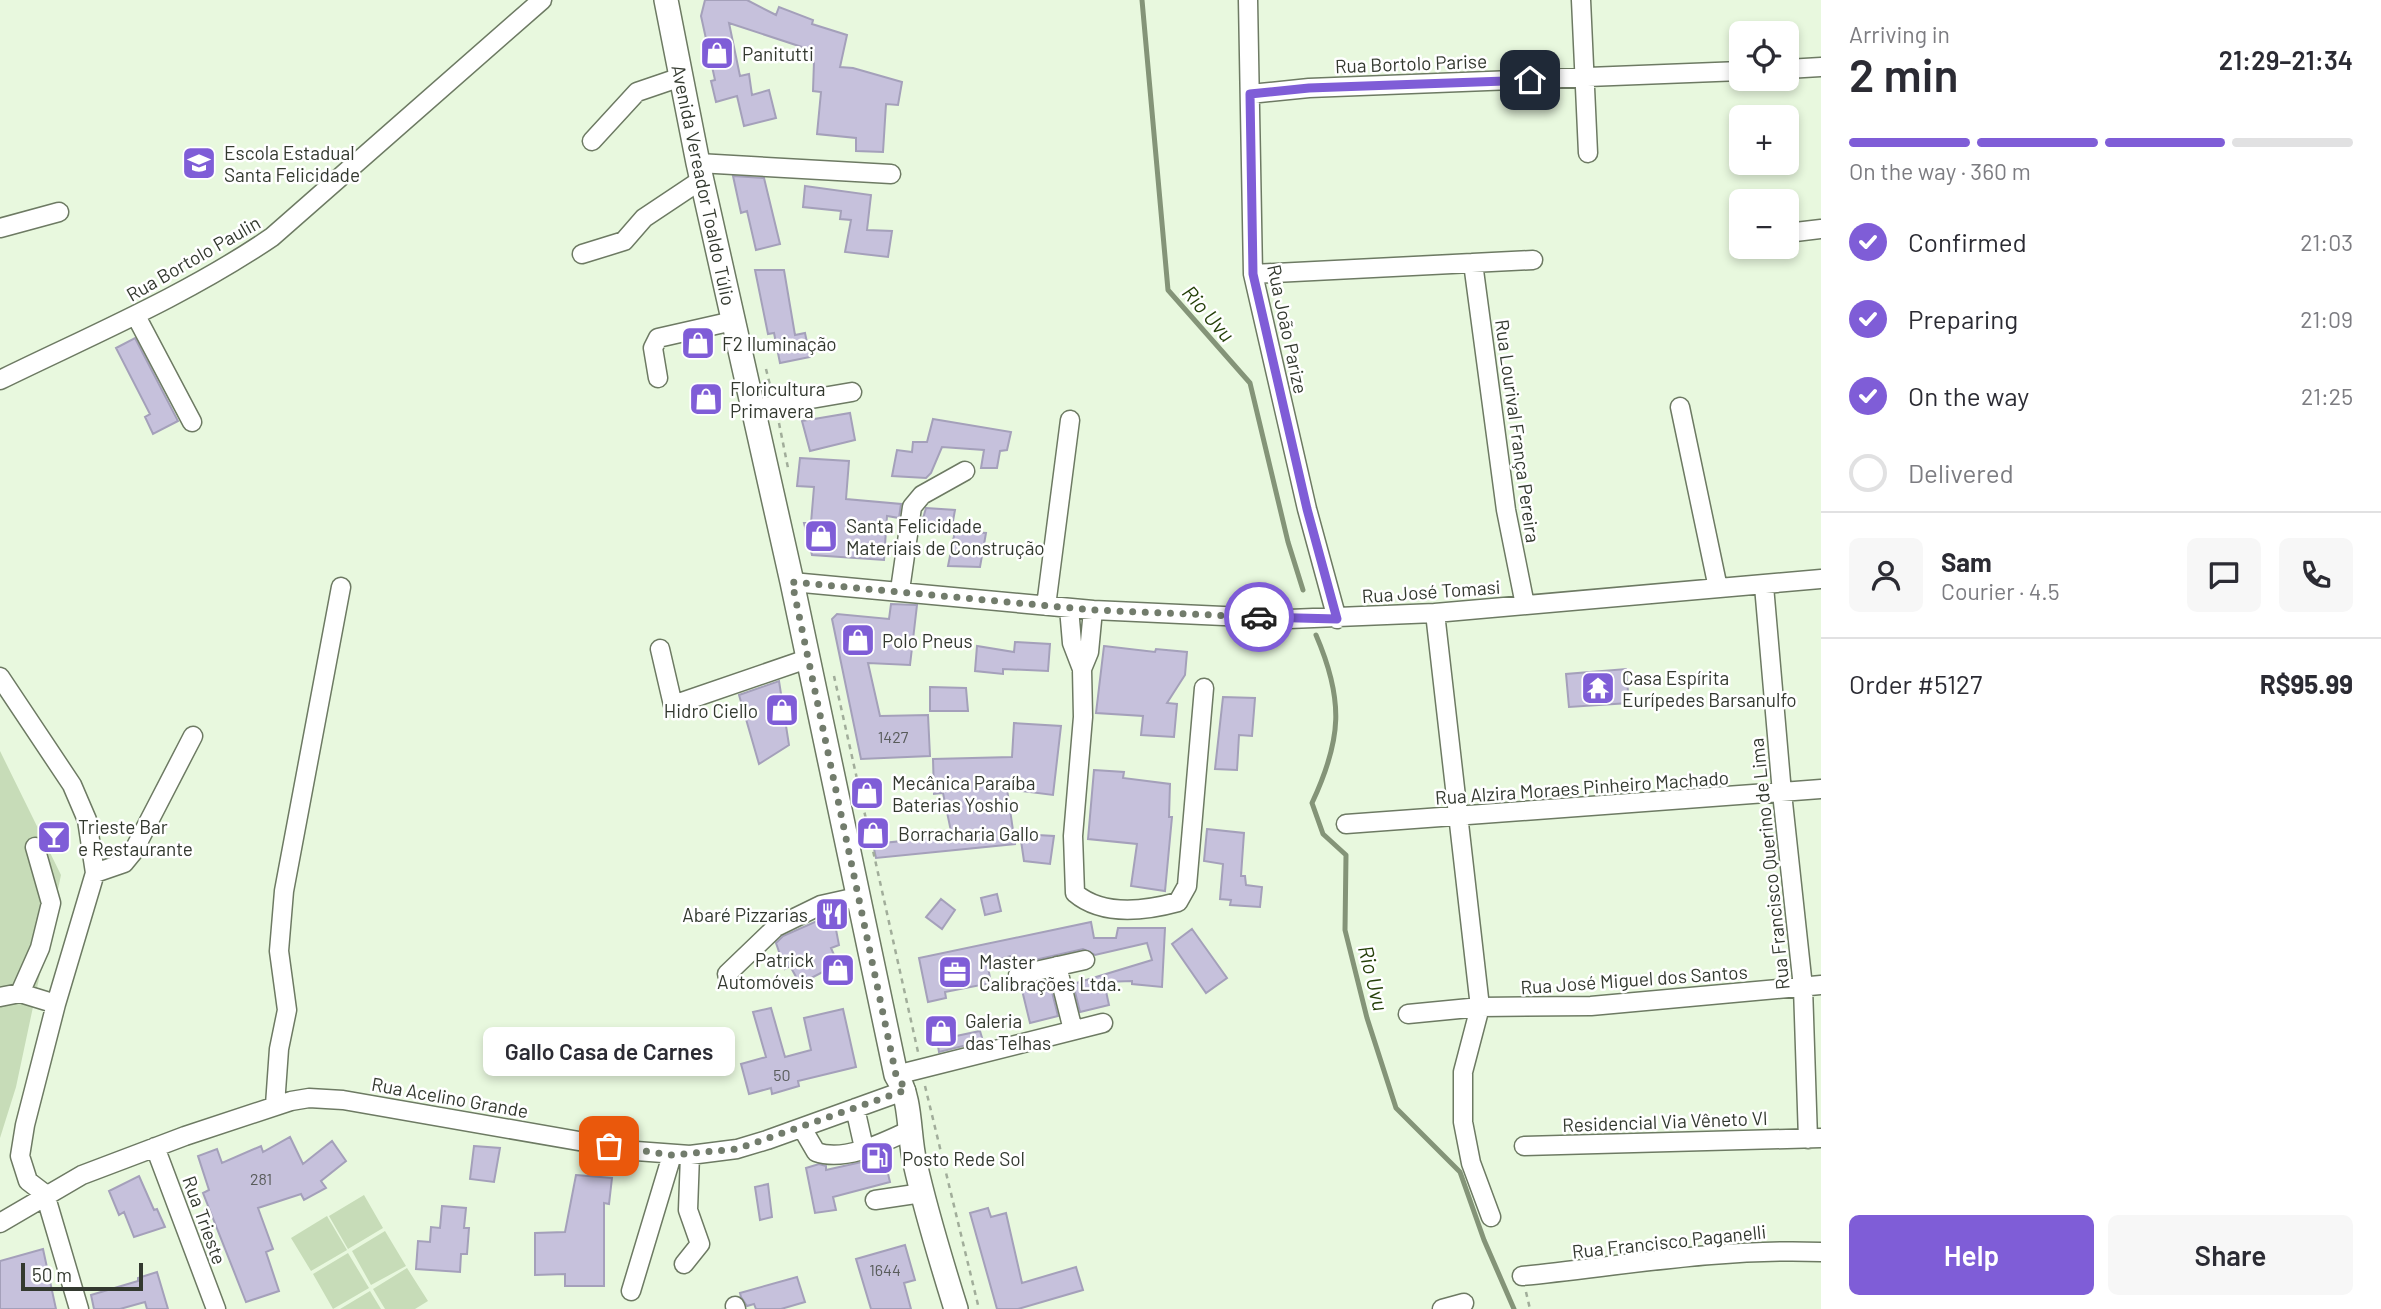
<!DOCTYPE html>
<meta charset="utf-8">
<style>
:root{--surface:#fff;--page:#f7f7f7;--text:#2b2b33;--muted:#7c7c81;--line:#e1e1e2;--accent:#7f5dd7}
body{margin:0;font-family:Barlow,sans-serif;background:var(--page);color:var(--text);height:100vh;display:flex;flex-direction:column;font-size:26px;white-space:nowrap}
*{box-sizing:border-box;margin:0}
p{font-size:23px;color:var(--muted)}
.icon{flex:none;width:38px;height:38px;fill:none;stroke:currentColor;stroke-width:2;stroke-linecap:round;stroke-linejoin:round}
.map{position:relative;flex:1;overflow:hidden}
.drawer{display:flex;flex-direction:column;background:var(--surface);width:560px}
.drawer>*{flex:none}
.fabs{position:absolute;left:1729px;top:21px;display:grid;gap:14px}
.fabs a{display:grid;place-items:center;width:70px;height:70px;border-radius:10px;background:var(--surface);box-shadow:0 4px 10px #0003;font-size:35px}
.scale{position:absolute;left:21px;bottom:18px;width:122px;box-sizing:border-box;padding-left:7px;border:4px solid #33392f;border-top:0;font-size:19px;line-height:24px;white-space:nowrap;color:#33392f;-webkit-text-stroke:5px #fff;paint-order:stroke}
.pin{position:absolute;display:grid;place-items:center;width:60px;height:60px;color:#fff;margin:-30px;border-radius:14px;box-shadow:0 4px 10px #0006}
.courier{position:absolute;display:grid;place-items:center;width:70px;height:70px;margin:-35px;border:5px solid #7f5dd7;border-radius:50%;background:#fff;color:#222;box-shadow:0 2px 9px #0007}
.bubble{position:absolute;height:49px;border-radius:10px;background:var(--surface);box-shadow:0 4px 10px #0003;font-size:23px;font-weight:600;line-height:49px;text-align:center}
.summary em{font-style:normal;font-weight:600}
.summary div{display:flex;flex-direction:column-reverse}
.summary{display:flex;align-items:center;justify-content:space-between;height:119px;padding:0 28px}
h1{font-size:46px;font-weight:600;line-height:52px}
.bar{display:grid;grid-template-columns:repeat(4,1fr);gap:10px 7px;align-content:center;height:84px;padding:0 28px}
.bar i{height:9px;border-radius:5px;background:var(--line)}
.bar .current{background:var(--accent)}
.bar p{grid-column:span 4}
.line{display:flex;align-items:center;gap:18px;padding:0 28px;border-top:2px solid var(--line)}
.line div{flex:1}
.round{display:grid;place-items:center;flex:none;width:74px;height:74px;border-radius:10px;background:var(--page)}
ol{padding:0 28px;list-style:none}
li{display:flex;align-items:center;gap:21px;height:77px}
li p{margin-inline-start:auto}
li .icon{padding:7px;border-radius:50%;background:var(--accent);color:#fff;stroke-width:4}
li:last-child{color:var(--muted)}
li i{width:38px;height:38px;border:4px solid var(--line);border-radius:50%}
.action{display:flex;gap:14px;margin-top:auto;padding:14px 28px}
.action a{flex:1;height:80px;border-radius:10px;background:var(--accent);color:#fff;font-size:28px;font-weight:600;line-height:80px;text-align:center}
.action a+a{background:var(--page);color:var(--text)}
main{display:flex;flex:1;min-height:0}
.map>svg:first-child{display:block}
.green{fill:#c7dcb8}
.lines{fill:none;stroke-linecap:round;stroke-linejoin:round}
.stream{stroke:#849478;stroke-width:5}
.building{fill:#c6c1dc;stroke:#a4a0ba;stroke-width:2}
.minor-casing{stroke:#6d7a63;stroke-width:21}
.major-casing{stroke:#6d7a63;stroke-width:26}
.path{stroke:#a1ad9a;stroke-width:2.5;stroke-dasharray:5 5;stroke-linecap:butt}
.minor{stroke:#fff;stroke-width:18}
.major{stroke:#fff;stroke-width:23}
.done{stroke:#727c6c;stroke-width:7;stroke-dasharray:0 12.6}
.route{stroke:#7f5dd7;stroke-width:9}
.labels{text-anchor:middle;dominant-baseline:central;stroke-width:5;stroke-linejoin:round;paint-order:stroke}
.number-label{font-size:16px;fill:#585b5a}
.poi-label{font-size:19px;fill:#33392f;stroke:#fff;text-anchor:start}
.street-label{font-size:19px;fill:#33392f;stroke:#fff}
.water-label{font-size:21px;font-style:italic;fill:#254009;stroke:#fff}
</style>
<main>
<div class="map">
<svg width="1821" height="1309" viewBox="0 0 1821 1309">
<rect width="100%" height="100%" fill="#e8f8de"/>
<!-- green -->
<path class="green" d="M0 751 61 875 16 1087 0 1138Z
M364 1195 383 1228 348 1249 329 1216Z
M327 1216 347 1250 311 1271 291 1238Z
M385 1231 406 1266 371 1285 352 1251Z
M348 1253 369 1288 333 1309 313 1274Z
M407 1268 428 1301 415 1309H385L373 1289Z
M370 1291 381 1309H340Z"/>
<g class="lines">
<!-- stream -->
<path class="stream" d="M1142 0 1168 290 1250 383 1288 542 1303 590
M1316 635C1344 700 1342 739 1312 803L1323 834 1346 855 1345 930 1367 1018 1396 1108 1460 1172 1484 1240 1514 1309"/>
</g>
<!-- building -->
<path class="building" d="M705 0H747L776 15 779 7 813 20 812 24 847 35 840 67 853 68 902 82 898 105 886 104 883 152 856 151V138L817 134 821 92 813 91 814 61 805 60 808 49 729 23 740 76 749 74 752 95 769 90 776 118 744 126 737 96 716 102 711 81 715 80 701 16Z
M733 176 764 178 780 244 756 250 747 211 741 213Z
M805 186 871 195 867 230 892 231 888 257 845 252 851 220 840 219 841 211 803 207Z
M755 270H784L795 335 805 333 810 357 780 363 774 333 768 334Z
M135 338 178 421 153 434 145 417 150 414 116 348Z
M850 413 855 440 810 451 802 421Z
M933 419 1011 432 1007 450 1000 451 997 468H981L984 450 942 447 931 473 926 478 892 476 897 450 912 452 913 442H927Z
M800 458 849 461 846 499 901 504 899 518 887 516 884 560 812 555 804 523H811L814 487 797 486Z
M926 508 955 510 951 532 920 529Z
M955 531 986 533 980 567 948 566Z
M891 604 917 605 910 665 868 663 880 716 928 715 930 756 861 759 832 619 837 614 889 619Z
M1015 642 1050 644 1048 671 1003 669V674L975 671 977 646 1014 652Z
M1104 646 1155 652 1156 649 1187 652 1185 675 1167 703 1177 704 1174 737 1141 735 1143 716 1096 713Z
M1626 669 1629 703 1569 707 1566 674Z
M779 681 789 745 759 764 739 695Z
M930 687 966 688 968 711H930Z
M1223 697 1255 698 1252 736 1239 735 1237 770 1215 769Z
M1014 723 1061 726 1053 795 1007 789 1015 844 876 858 873 844 952 836 943 793 934 794 933 759 1012 757Z
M1094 770 1124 772 1123 778 1170 784 1169 817H1172L1165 891 1131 886 1137 844 1088 839Z
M1207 829 1244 833 1241 876H1245L1246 885 1262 887 1260 907 1230 905 1231 900 1220 899 1223 864 1204 861Z
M1020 834 1054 836 1050 864 1024 861Z
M997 894 1001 911 985 915 981 898Z
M941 899 955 910 942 929 926 917Z
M833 914 839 945 831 948 838 964 800 984 790 966 785 969 776 943 783 936Z
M1091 922 1094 938H1116L1118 928H1165L1162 987 1132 984V981L1104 982 1109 1005 1080 1012 1073 984 1152 960 1147 943 1095 955 1083 949 1017 964 1015 955 987 962 991 983 945 992 946 998 928 1002 919 958Z
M1192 929 1227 978 1206 993 1172 944Z
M1049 980 1058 1016 1030 1023 1021 986Z
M771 1008 785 1057 811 1050 804 1018 843 1009 856 1067 798 1081 799 1086 772 1094 771 1088 749 1094 741 1064 766 1057 753 1012Z
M980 1031 983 1041 939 1052 937 1040Z
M290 1137 303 1164 332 1141 346 1161 321 1181 326 1188 304 1200 301 1194 258 1208 273 1249 266 1252 279 1291 246 1302 203 1193 209 1190 198 1156 217 1149 222 1163 261 1146 263 1152Z
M474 1146 500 1148 494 1182 470 1179Z
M884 1157 890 1182 833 1197 836 1210 815 1213 806 1168 819 1164 826 1166V1170Z
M576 1175 612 1178 609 1204 604 1203V1286H565V1274L535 1275V1233L565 1232Z
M139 1176 154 1210 157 1209 165 1227 134 1237 124 1212 119 1215 109 1191Z
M768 1184 772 1217 760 1220 755 1187Z
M442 1206 466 1208 464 1228H469L467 1254H461L460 1272 416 1269 418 1241 430 1242 431 1227 440 1228Z
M988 1208 991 1217 1006 1213 1022 1283 1076 1267 1083 1290 1018 1309H997L970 1213Z
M905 1245 915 1280 904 1283 911 1309H871L856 1259Z
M43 1249 56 1309H0V1261Z
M157 1272 168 1309H147L145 1302 120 1309H94L91 1295 138 1281V1278Z
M797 1277 805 1302 781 1309H756L754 1304 747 1306 741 1297 740 1293Z"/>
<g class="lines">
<!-- minor casing -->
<g class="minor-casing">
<path id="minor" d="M1248 0 1253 274 1307 509 1337 619
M1581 0 1588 153
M1787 69 1821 67
M1250 94 1309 88 1741 71
M592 141 637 92 681 77
M698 163 891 174
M0 228 59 212
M1787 233 1821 229
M582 254 624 241 644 218 701 180
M1473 263 1506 510 1525 605
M1253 274 1533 260
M136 316 192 422
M658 378 653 348 658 338 733 321
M0 380C92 335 187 295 272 237L542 0
M1680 407 1718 588
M753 409 852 392
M792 582 1093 610 1289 619 1435 613 1821 579
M1764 586 1782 793 1803 987 1808 1139
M900 590 912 507 922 495 965 471
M1046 606 1070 420
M1069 608 1072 643 1082 669 1083 717 1073 836 1075 893C1102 916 1145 911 1178 902L1187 886 1204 688
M1435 613 1480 1007 1463 1072V1122L1471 1163 1491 1217
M660 649 673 705 807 659
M1082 669 1089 652 1093 610
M0 677 72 785 87 820 95 873 56 1004 25 1125 20 1156 28 1181 45 1194 79 1309
M1346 824 1821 789
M95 873 124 863 133 852 193 736
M1057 966 1073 1030
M727 974 776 927 821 905 857 897
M1018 975 1085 960
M20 993 40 948 51 903 35 847
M0 997 20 993 56 1004
M1408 1014 1480 1007 1591 1006 1821 985
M896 1075 1103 1023
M275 1105 279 1049 287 1010 279 951 284 891 341 587
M855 1108 864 1148
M802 1128 816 1152C845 1162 882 1143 908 1131
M1524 1146 1821 1138
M155 1147 216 1309
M875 1200 922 1193
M0 1223 82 1175 185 1136 291 1101 309 1098 343 1100 636 1151 690 1155 737 1149 767 1140 906 1090
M684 1264 700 1244 688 1210 690 1155
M1522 1276C1621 1266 1721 1248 1821 1252
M631 1291 672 1155
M735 1306 736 1309
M1442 1309 1464 1303"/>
</g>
<!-- major casing -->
<g class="major-casing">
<path id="major" d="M666 0 698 163 792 582 896 1075C912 1099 908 1134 915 1163 926 1212 941 1261 956 1309"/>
</g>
<!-- path -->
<path class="path" d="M766 369 771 389
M779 423 788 468
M834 676 918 1052
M925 1086 979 1309
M1526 1292 1530 1309"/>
<!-- minor -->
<use href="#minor" class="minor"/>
<!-- major -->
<use href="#major" class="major"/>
</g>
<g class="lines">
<!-- done -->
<path class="done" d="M609 1146 672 1155 737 1149 906 1090 896 1075 792 582 1093 610 1259 617"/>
<!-- route -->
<path class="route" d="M1259 617 1337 619 1307 509 1253 274 1250 94 1309 88 1530 80"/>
</g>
<!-- icons -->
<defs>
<g id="shop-square" transform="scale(1.75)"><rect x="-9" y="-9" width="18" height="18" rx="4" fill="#7f5dd7" stroke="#fff"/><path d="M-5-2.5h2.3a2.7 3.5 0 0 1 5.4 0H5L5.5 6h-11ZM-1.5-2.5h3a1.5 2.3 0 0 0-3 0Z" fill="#fff"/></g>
<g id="school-square" transform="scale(1.75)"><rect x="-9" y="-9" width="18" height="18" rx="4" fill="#7f5dd7" stroke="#fff"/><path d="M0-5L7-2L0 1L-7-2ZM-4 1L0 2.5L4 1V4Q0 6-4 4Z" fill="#fff"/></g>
<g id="temple-square" transform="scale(1.75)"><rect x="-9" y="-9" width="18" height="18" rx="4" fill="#7f5dd7" stroke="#fff"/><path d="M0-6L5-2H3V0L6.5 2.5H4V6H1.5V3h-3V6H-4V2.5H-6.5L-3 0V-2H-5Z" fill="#fff"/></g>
<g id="bar-square" transform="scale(1.75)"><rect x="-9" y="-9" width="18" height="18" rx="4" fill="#7f5dd7" stroke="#fff"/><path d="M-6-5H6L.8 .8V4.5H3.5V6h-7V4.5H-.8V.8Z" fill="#fff"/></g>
<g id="restaurant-square" transform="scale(1.75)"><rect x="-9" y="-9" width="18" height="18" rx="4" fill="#7f5dd7" stroke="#fff"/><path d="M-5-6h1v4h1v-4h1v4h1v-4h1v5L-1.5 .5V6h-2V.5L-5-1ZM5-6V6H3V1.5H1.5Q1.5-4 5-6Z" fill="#fff"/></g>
<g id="office-square" transform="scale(1.75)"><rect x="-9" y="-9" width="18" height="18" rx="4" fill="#7f5dd7" stroke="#fff"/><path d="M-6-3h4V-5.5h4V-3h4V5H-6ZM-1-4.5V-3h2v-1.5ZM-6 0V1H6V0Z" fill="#fff"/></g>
<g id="fuel-square" transform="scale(1.75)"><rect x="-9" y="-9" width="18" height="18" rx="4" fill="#7f5dd7" stroke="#fff"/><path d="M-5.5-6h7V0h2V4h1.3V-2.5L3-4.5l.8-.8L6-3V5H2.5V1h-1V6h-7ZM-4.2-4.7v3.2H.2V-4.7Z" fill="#fff"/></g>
</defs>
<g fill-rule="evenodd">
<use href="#shop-square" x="717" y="53"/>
<use href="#school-square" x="199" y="163"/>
<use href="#shop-square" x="698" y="343"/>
<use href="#shop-square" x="706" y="399"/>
<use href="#shop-square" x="821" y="536"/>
<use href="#shop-square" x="858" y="640"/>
<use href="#temple-square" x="1598" y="688"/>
<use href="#shop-square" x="782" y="710"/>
<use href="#shop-square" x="867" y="793"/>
<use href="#shop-square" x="873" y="833"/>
<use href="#bar-square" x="54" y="837"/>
<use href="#restaurant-square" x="832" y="914"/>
<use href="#shop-square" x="838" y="970"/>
<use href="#office-square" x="955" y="972"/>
<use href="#shop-square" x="941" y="1031"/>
<use href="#fuel-square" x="877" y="1158"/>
</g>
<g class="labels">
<!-- number labels -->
<g class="number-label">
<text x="893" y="736">1427</text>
<text x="782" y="1074">50</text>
<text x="261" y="1178">281</text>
<text x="885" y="1269">1644</text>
</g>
<!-- poi labels -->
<g class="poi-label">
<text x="742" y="53">Panitutti</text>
<text x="224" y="152">Escola Estadual<tspan x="224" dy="22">Santa Felicidade</tspan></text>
<text x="722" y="343">F2 Iluminação</text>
<text x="730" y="388">Floricultura<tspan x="730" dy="22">Primavera</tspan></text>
<text x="846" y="525">Santa Felicidade<tspan x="846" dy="22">Materiais de Construção</tspan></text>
<text x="882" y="640">Polo Pneus</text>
<text x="1622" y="677">Casa Espírita<tspan x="1622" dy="22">Eurípedes Barsanulfo</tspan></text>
<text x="758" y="710" text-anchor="end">Hidro Ciello</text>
<text x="892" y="782">Mecânica Paraíba<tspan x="892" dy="22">Baterias Yoshio</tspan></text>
<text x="78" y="826">Trieste Bar<tspan x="78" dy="22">e Restaurante</tspan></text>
<text x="898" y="833">Borracharia Gallo</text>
<text x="808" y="914" text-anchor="end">Abaré Pizzarias</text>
<text x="814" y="959" text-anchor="end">Patrick<tspan x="814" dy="22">Automóveis</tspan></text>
<text x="979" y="961">Master<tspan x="979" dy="22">Calibrações Ltda.</tspan></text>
<text x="965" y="1020">Galeria<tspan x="965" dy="22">das Telhas</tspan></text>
<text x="902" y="1158">Posto Rede Sol</text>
</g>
<!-- street labels -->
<g class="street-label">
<text transform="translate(1411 63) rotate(-2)">Rua Bortolo Parise</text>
<text transform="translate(704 185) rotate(78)">Avenida Vereador Toaldo Túlio</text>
<text transform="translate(193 258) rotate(-30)">Rua Bortolo Paulin</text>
<text transform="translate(1288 329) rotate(78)">Rua João Parize</text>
<text transform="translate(1518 431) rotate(82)">Rua Lourival França Pereira</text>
<text transform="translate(1431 591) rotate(-4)">Rua José Tomasi</text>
<text transform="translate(1582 787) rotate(-4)">Rua Alzira Moraes Pinheiro Machado</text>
<text transform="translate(1769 864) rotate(-96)">Rua Francisco Querino de Lima</text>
<text transform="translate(1634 979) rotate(-4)">Rua José Miguel dos Santos</text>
<text transform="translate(450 1097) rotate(10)">Rua Acelino Grande</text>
<text transform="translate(1665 1121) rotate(-2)">Residencial Via Vêneto VI</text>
<text transform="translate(205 1220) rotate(70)">Rua Trieste</text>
<text transform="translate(1669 1241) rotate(-6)">Rua Francisco Paganelli</text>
</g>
<!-- water labels -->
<g class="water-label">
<text transform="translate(1209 313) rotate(49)">Rio Uvu</text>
<text transform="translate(1374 978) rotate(76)">Rio Uvu</text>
</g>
</g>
</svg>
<div class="fabs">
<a><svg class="icon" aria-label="locate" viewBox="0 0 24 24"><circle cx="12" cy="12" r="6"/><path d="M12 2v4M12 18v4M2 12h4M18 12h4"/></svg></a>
<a>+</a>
<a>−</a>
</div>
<div class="scale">50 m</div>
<div class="pin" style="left:609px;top:1146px;background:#ea580c"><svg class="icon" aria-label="bag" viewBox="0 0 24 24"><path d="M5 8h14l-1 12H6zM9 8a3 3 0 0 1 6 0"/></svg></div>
<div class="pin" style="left:1530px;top:80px;background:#1f2937"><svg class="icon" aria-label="home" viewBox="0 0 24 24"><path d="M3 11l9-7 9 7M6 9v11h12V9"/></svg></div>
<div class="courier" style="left:1259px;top:617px"><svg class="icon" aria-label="car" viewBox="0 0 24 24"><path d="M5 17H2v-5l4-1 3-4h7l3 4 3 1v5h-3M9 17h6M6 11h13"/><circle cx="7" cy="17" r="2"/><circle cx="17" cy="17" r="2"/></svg></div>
<div class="bubble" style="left:483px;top:1027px;width:252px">Gallo Casa de Carnes</div>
</div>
<section class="drawer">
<div class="summary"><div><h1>2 min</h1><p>Arriving in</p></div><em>21:29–21:34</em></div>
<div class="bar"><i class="current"></i><i class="current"></i><i class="current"></i><i></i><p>On the way · 360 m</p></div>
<ol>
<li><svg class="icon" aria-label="check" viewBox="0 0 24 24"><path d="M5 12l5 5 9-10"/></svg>Confirmed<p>21:03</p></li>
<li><svg class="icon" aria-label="check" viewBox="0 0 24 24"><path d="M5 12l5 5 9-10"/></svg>Preparing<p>21:09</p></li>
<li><svg class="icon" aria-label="check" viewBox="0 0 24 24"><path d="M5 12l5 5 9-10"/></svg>On the way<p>21:25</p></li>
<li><i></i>Delivered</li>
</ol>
<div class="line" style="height:126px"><a class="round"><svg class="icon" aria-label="person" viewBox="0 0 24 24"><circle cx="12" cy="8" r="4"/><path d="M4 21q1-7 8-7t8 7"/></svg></a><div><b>Sam</b><p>Courier · 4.5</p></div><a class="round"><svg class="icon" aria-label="chat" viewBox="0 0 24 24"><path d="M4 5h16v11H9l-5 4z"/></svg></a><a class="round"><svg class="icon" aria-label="phone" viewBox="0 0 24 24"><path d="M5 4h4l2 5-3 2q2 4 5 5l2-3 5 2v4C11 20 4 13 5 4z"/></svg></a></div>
<div class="line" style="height:91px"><div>Order #5127</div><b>R$95.99</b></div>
<div class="action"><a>Help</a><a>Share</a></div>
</section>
</main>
